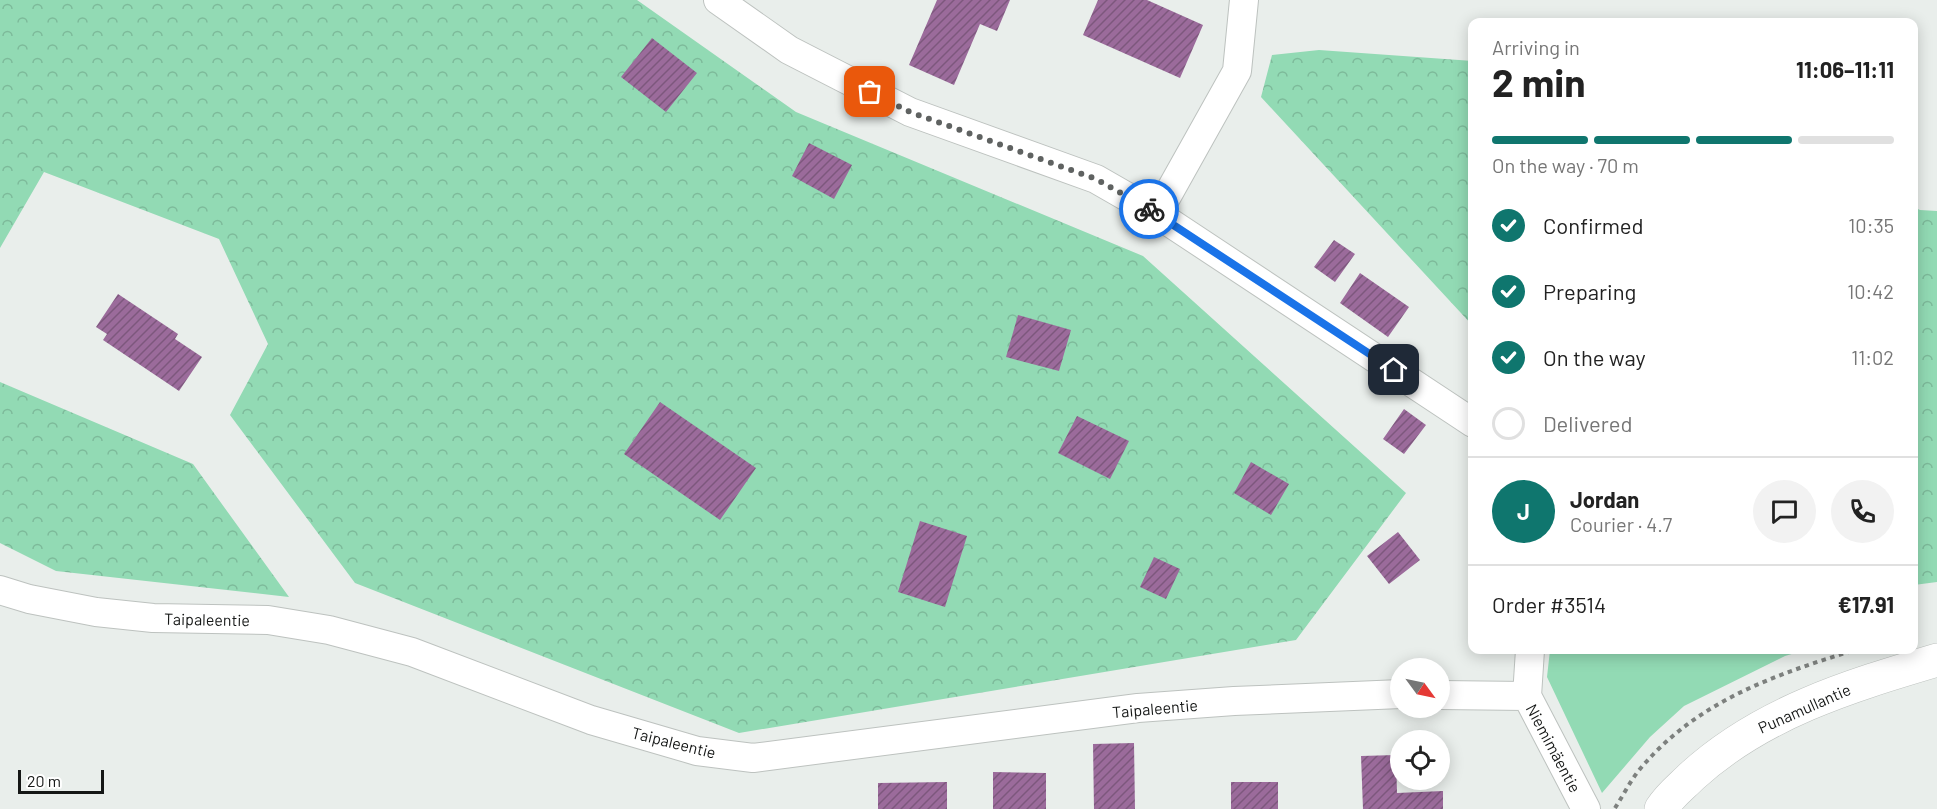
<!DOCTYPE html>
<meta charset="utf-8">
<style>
:root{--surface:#fff;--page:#f2f2f2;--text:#222;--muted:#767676;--line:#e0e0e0;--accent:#0f766e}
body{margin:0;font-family:Barlow,sans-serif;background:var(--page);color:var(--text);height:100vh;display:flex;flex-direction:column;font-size:22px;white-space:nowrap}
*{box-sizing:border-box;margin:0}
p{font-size:20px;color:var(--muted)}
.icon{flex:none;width:33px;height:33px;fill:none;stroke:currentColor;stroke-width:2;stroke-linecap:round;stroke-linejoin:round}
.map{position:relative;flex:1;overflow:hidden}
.panel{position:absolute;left:1468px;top:18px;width:450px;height:636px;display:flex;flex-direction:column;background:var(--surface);border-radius:12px;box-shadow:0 3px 15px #0003}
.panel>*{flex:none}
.needle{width:39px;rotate:123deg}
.buttons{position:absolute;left:1390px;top:658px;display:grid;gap:12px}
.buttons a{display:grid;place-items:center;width:60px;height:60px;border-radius:50%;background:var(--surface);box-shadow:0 3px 15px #0003;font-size:30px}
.scale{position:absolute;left:18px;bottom:15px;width:86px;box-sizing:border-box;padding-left:6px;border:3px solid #151716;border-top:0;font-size:16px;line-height:21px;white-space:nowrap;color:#151716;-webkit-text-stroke:4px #fff;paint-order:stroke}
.pin{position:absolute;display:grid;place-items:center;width:51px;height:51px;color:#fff;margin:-26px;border-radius:12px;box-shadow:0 3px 9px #0006}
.courier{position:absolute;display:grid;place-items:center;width:60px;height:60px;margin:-30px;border:4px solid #1a73e8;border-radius:50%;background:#fff;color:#222;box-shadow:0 2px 8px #0007}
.overview em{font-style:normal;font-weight:700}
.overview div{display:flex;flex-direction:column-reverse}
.overview{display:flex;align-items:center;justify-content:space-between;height:102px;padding:0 24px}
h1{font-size:39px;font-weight:700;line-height:45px}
.bar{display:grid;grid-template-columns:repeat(4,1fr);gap:9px 6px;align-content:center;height:72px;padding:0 24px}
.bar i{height:8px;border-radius:4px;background:var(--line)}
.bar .on{background:var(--accent)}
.bar p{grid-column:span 4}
.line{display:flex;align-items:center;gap:15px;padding:0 24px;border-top:2px solid var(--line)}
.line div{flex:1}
.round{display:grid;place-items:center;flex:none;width:63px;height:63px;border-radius:32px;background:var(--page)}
ol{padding:0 24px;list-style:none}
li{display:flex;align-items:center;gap:18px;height:66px}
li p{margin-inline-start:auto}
li .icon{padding:6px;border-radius:50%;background:var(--accent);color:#fff;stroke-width:4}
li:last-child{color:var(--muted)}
li i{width:33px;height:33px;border:3px solid var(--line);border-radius:50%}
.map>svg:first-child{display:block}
.grass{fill:#92dab4}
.forest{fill:url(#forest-crowns)}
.building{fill:url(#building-hatch)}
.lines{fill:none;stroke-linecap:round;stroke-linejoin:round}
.street-casing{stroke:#bdc2bf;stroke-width:30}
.secondary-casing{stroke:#bdc2bf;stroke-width:34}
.path{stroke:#7d807e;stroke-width:4;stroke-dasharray:4.5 4.5;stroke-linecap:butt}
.street{stroke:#fff;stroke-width:28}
.secondary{stroke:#fff;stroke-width:33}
.done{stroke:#5f6261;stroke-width:6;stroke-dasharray:0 10.8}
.route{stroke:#1a73e8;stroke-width:8}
.labels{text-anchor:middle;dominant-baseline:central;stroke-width:6;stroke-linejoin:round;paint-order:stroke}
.street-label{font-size:16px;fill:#151716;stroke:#fff}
</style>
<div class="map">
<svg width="1937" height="809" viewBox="0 0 1937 809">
<defs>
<pattern id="forest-crowns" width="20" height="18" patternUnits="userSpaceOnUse" patternTransform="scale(1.5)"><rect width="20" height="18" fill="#92dab4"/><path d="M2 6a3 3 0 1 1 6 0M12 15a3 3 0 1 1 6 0" fill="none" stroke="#7dba9a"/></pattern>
<pattern id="building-hatch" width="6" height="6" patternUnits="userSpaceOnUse" patternTransform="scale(1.5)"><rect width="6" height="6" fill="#9b6b9b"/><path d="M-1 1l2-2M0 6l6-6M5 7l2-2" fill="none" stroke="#7d577d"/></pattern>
</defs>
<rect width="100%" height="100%" fill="#e9eeeb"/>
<!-- grass -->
<path class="grass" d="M1550 650H1805L1785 656 1684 706 1650 737 1602 793 1547 677Z"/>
<!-- forest -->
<path class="forest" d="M0 0H637L796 112 1143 256 1406 493 1296 640 739 733 355 583 230 415 268 344 219 239 44 172 0 248Z
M1319 50 1473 61V326L1261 97 1272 55Z
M1914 207 1920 210 1937 211V582L1914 585Z
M0 382 193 464 289 597 56 571 0 543Z"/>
<!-- building -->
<path class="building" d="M937 0H1010L997 31 980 24 954 85 909 65Z
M1098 0H1147L1203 25 1180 78 1083 35Z
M652 38 697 73 666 112 621 77Z
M809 143 852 165 834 199 792 176Z
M1334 240 1355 254 1335 282 1314 267Z
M1360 273 1409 307 1388 337 1340 303Z
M118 294 178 334 175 339 202 357 179 391 103 340 107 334 96 327Z
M1018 315 1071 330 1059 371 1006 357Z
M660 402 756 468 720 520 624 454Z
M1404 409 1426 425 1404 454 1383 439Z
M1077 416 1129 441 1110 479 1058 453Z
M1251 462 1289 484 1271 515 1234 493Z
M920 521 967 536 945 607 898 592Z
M1398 532 1420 560 1389 584 1367 556Z
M1154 557 1180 569 1166 599 1140 587Z
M1134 743 1135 809H1094L1093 744Z
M1396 755 1397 793 1443 791V809H1363L1361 756Z
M993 772 1046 773V809H993Z
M947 782V809H878V783Z
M1231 782H1278V809H1231Z"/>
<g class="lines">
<!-- street casing -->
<g class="street-casing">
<path id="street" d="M718 0 789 50 910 112 1096 179 1157 214 1473 423
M1157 214 1237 71 1244 0
M0 590 29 599 96 612 153 618 268 620 329 630 412 652 591 720 697 751 753 758 1138 708 1234 701 1401 694
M1530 650 1527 696 1586 809
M1440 695 1527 696"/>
</g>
<!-- secondary casing -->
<g class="secondary-casing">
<path id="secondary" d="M1661 809C1669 796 1681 787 1692 776 1761 713 1849 686 1937 660"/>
</g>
<!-- path -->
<path class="path" d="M1615 808C1623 796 1630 781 1640 769 1697 701 1774 675 1855 650"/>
<!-- street -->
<use href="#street" class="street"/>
<!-- secondary -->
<use href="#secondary" class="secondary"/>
</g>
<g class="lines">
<!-- done -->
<path class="done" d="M870 92 910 112 1096 179 1149 209"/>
<!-- route -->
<path class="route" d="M1149 209 1394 370"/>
</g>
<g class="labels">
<!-- street labels -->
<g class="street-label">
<text transform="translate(207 619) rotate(1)">Taipaleentie</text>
<text transform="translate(1155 708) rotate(-5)">Taipaleentie</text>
<text transform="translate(1804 708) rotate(-24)">Punamullantie</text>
<text transform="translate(674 742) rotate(14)">Taipaleentie</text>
<text transform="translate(1554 748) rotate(62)">Niemimäentie</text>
</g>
</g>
</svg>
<div class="buttons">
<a><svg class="needle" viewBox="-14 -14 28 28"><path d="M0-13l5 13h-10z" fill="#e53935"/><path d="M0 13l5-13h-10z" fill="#767676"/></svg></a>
<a><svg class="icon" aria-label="locate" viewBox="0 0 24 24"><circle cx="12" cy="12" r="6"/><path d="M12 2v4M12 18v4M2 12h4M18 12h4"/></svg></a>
</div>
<div class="scale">20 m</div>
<div class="pin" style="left:870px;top:92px;background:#ea580c"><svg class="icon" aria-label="bag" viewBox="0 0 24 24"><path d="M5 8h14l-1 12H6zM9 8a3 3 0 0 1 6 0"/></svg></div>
<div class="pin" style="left:1394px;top:370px;background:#1f2937"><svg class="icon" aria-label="home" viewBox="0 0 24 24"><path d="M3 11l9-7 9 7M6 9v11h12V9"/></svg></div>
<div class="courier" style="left:1149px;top:209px"><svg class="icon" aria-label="bike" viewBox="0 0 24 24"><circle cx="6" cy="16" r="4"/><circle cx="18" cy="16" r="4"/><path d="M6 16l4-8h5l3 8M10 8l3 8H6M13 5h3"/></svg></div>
<section class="panel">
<div class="overview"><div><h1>2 min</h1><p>Arriving in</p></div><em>11:06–11:11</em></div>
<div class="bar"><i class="on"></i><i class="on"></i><i class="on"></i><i></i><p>On the way · 70 m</p></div>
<ol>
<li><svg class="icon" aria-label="check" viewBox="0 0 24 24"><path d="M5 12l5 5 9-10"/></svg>Confirmed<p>10:35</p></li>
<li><svg class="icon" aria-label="check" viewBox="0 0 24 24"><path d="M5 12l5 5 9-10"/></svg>Preparing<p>10:42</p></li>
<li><svg class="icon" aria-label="check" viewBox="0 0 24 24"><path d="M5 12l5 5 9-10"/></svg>On the way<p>11:02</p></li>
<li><i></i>Delivered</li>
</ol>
<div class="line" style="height:108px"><b class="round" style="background:var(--accent);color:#fff">J</b><div><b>Jordan</b><p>Courier · 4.7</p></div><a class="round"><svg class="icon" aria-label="chat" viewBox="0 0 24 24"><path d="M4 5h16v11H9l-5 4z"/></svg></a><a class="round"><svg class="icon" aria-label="phone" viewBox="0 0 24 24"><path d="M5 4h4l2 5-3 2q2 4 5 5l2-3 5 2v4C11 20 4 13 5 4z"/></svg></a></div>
<div class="line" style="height:78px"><div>Order #3514</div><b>€17.91</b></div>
</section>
</div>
